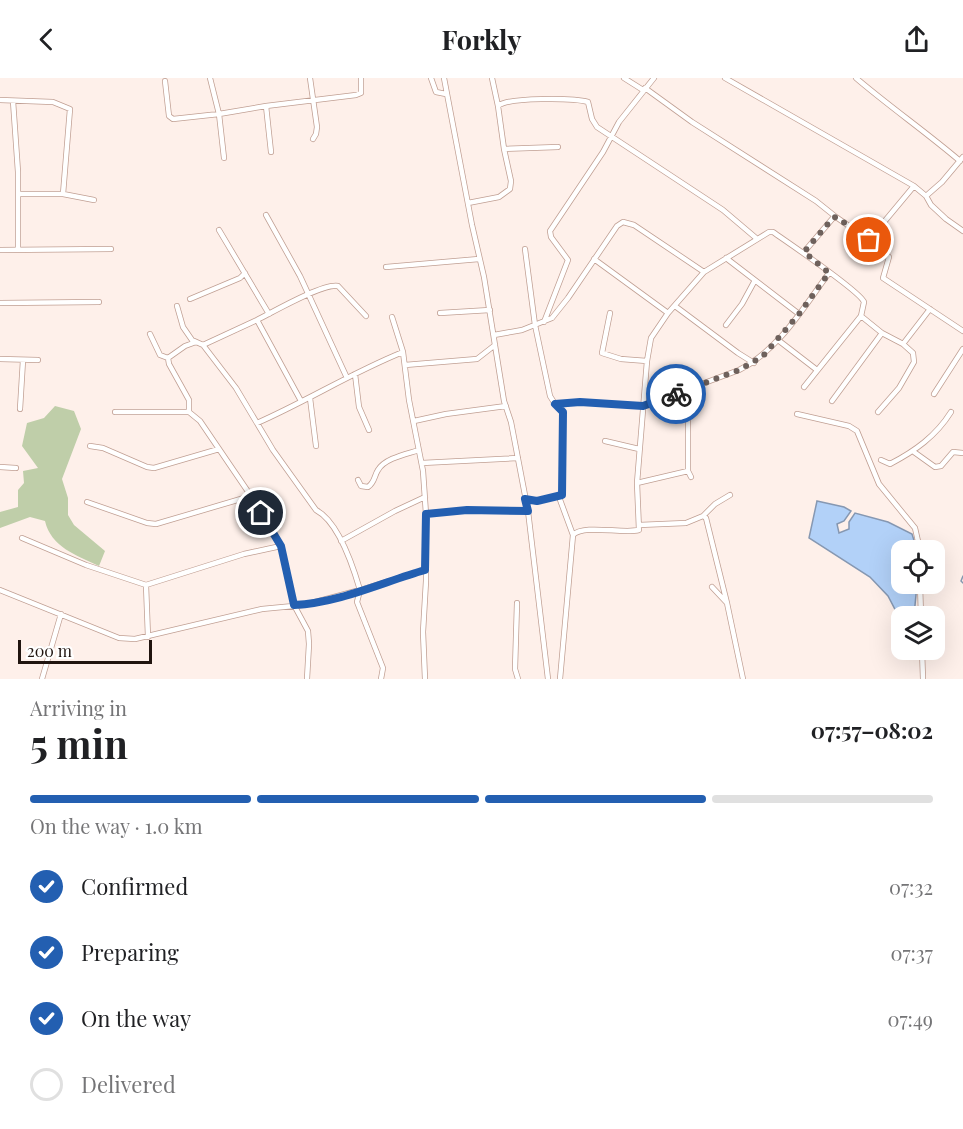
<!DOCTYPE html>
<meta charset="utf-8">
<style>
:root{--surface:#fff;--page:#f6f6f6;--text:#202124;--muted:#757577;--line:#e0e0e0;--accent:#235fb1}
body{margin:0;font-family:"Playfair Display",serif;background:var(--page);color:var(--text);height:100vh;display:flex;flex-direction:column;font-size:22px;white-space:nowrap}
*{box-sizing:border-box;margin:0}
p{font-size:20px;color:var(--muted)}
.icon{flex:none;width:33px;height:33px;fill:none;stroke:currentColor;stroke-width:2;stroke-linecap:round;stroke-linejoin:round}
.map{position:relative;height:601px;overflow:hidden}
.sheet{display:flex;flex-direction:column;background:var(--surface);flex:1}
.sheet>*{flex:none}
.controls{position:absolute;left:891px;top:462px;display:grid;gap:12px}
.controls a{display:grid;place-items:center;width:54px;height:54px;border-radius:12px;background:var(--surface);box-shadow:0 6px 24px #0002;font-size:30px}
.scale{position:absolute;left:18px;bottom:15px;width:134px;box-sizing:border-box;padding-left:6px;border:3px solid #20140f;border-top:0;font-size:16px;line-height:21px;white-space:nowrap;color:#20140f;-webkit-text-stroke:4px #fff;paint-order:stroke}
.pin{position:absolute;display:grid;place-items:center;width:51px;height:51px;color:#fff;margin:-26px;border:3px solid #fff;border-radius:50%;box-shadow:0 2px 6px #0007}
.courier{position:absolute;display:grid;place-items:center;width:60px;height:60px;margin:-30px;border:4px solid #235fb1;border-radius:50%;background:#fff;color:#222;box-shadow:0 2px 8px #0007}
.head em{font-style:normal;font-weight:700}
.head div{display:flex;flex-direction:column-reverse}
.head{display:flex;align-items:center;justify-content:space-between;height:102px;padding:0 30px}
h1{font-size:39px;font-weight:700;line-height:45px}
.bar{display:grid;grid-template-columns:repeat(4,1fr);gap:9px 6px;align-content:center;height:72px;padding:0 30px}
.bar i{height:8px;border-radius:4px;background:var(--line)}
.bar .current{background:var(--accent)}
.bar p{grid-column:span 4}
ol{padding:0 30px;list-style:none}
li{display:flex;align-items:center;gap:18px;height:66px}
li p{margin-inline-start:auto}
li .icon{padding:6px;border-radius:50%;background:var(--accent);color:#fff;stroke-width:4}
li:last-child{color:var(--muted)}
li i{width:33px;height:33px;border:3px solid var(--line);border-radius:50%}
header{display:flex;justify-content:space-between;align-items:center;height:78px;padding:0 30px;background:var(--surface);font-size:27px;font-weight:700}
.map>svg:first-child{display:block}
.green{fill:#bfcea9}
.water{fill:#b2d1f8;stroke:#8698b2;stroke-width:1.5}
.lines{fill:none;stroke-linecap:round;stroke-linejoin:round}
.stream{stroke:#8698b2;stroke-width:1.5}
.minor-casing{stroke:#c09f93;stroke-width:6}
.minor{stroke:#fff;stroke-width:4.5}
.done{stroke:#6e615c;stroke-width:6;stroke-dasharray:0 10.8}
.route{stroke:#235fb1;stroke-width:8}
</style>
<header><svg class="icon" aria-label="back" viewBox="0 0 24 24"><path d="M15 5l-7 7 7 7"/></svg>Forkly<svg class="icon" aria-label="share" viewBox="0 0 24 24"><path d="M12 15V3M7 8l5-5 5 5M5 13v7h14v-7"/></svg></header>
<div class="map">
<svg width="963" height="601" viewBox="0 0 963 601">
<rect width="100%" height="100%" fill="#fef0ea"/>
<!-- green -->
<path class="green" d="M55 328 74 333 81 351 62 401 68 420V437L74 447 105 473 99 488C76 477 51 469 45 443L30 439 0 450V434L18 429V412L24 405 23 393 38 390 22 368 27 345 44 340Z"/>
<!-- water -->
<path class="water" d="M817 423 844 429 851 433 844 443 837 446 839 455 849 451V444L855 435 888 444 912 456 917 472H902V506H917L914 538H902L901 541 899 539 888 518 870 499 809 460Z"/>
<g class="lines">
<!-- stream -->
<path class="stream" d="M963 498 961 503 963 505"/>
<!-- minor casing -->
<g class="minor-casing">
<path id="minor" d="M310 0 317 49 316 56 313 61
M431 0 436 14 446 16
M444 0 472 147 484 199 504 323 511 344 528 433 548 601
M492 0 498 28
M624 0 643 12
M725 0 914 108 926 118 931 127 946 141 963 153
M856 0C890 29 926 54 960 83
M165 3 169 38 173 41 219 36 210 0
M645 10 692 44 816 123 836 139
M0 22 53 24 70 31 63 116
M13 23 18 94V171
M266 28 271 74
M558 69 504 71 498 28C508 19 574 20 588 24L592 41 597 49 723 132 756 160
M224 80 219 36 266 28 356 17 361 15V0
M18 116H63L94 122
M926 118 942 104 963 79
M468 125 499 119 510 111 511 103 504 71
M266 137 300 198 347 300
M219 152 269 236
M869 162 889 179 883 200 963 253
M525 171 535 247 550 318 555 326 580 324 643 328 739 292C779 272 803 230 829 195
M0 172 111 171
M804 174 833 140 836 139 869 162 914 108
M726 180 799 236
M594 181 668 235
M386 189 479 181
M190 221 240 200 245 195
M0 225 99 224
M675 228 738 275 754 285
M440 235 490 232
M610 235 602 275 621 281 647 283
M861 238 882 255 903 266 913 275 914 284 899 310 878 334
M392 239 403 274 409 322 423 393 426 436V503L423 554 425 601
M257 242C273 234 323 205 338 208L366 238
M544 244 568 182 551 159 550 153 603 74 619 44 654 0
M726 247 742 226 754 204
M150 256 160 277 168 280
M494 257 522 252 552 240 568 220 617 148 623 144 634 147 704 194
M778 262 817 292
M903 266 930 231
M203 267 257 242 301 323
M0 281 38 282
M405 287 477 281 495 267
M355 296 359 329 369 352
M677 316 688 342V393L691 399
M934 316 963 271
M310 320 316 368
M832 323 882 255
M20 331 23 282
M115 334H189L200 343 251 418 281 468 294 527 308 553 309 566 307 601
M189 334V322L169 286 168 280 185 268 196 264
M797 336 849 348 857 353 879 406 915 450 920 472
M414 343 446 336 506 328
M257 345C307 323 353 294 403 274
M605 363 639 371
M90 368 103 370 147 389 154 390 219 371
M914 374 935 389 941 388 953 374 963 375
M881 382 890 386C915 373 936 358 951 334
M422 385 518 380
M0 389 16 390
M358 402 361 408 368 409C375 404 374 398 378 392 385 380 407 376 419 372
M637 405 688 393
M559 419 573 457
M525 421 537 423 562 417 563 334 555 326
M87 424 147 445 156 446 251 418
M426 436 467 432 528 433
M703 438 715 426 730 417
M639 447 686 445 703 438 706 440 727 525
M22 460 86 487 146 507 244 476 281 468
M341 463 395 433 425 419
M920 506 921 538
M146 507 148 559
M712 509 727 525 743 601
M0 512 119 560 135 561 262 531 304 527 360 512C353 488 339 444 316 432L273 372 236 310 203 267 192 262 183 249 177 228
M517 525 515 591 518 601
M922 572 923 601
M42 601 61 536
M381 601 383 590 357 524 360 512 425 492
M560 601 573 457C584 446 622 456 639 452L637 405 647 283 651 260 668 235 704 194 769 154H773C787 164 860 213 864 224L861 238 804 309"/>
</g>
<!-- minor -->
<use href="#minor" class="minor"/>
</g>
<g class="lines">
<!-- done -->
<path class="done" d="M676 316 739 292 763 278 799 236 829 195 804 174 833 140 836 139 869 162"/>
<!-- route -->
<path class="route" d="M261 435 281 468 294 527C339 525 383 504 425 492L426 436 467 432 528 433 525 421 537 423 562 417 563 334 555 326 580 324 643 328 676 316"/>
</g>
</svg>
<div class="controls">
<a><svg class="icon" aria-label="locate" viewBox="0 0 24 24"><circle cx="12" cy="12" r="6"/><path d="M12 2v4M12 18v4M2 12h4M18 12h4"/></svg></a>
<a><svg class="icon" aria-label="layers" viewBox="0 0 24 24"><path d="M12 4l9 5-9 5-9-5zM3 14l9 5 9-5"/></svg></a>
</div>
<div class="scale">200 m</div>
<div class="pin" style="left:869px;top:162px;background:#ea580c"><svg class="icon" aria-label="bag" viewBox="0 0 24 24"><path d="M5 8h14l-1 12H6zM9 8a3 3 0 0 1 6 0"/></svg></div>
<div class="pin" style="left:261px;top:435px;background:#1f2937"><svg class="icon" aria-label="home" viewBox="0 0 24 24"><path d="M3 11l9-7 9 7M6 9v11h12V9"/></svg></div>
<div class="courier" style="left:676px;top:316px"><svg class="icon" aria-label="bike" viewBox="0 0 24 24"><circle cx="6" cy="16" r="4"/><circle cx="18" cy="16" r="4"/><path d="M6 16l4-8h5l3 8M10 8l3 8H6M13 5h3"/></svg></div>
</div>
<section class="sheet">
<div class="head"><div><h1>5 min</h1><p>Arriving in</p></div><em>07:57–08:02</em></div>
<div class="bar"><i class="current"></i><i class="current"></i><i class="current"></i><i></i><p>On the way · 1.0 km</p></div>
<ol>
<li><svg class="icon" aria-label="check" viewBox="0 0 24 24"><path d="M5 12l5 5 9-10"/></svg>Confirmed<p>07:32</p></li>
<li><svg class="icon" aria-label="check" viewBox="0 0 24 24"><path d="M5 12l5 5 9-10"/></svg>Preparing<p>07:37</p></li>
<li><svg class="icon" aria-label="check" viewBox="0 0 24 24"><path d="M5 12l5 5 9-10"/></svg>On the way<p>07:49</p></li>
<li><i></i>Delivered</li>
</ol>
</section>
